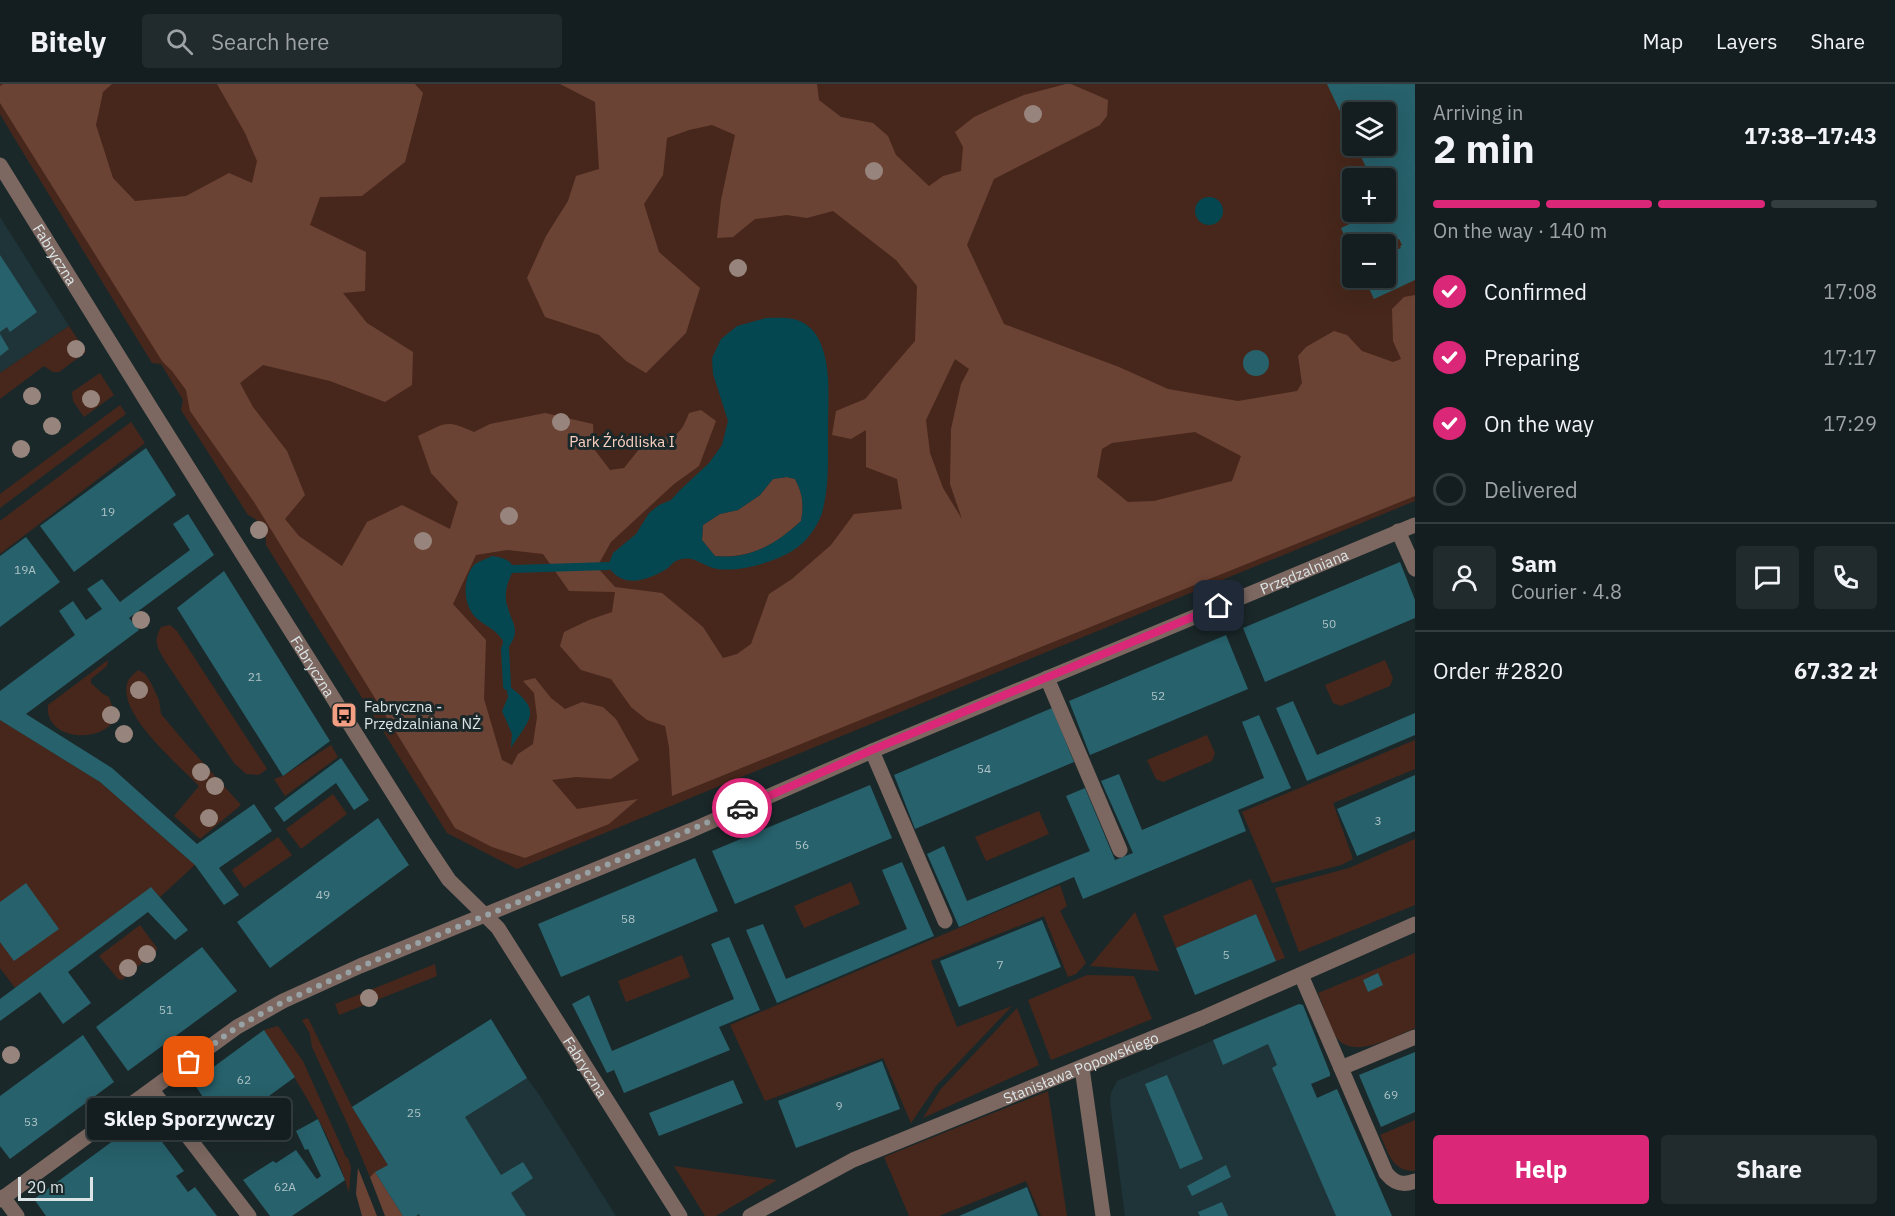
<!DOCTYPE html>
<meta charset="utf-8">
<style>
:root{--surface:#141e20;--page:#212b2d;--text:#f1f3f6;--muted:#9da2a5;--line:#333c3e;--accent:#db2777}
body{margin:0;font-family:"IBM Plex Sans",sans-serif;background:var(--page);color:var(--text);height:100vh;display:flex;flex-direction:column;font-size:22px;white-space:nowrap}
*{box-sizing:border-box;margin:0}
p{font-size:20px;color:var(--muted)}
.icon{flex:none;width:33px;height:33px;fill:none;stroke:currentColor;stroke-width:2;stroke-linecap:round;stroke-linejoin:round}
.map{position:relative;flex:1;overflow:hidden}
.side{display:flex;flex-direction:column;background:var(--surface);width:480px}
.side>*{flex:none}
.buttons{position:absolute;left:1342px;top:18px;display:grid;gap:12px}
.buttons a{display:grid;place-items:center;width:54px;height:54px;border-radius:6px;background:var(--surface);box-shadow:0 6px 24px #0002,0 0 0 2px var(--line);font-size:30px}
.scale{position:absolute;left:18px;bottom:15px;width:75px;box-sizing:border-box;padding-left:6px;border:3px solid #dce4e6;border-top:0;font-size:16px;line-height:21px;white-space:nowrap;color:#dce4e6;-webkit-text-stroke:4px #1b282a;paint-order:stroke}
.pin{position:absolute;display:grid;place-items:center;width:51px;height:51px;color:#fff;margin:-26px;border-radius:12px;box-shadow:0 3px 9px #0006}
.courier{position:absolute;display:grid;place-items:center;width:60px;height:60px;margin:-30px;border:4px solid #db2777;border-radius:50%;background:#fff;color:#222;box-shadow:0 2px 8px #0007}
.bubble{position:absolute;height:42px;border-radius:6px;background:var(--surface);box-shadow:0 6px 24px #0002,0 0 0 2px var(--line);font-size:20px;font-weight:700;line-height:42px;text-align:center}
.head em{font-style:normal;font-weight:700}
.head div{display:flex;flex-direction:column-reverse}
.head{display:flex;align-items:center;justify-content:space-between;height:102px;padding:0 18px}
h1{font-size:39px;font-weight:700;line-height:45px}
.bar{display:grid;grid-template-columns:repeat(4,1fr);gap:9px 6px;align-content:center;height:72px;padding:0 18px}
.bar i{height:8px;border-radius:4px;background:var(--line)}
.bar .selected{background:var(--accent)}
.bar p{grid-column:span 4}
.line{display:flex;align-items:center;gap:15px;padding:0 18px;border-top:2px solid var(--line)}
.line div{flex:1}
.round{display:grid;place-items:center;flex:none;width:63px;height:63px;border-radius:6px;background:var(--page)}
ol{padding:0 18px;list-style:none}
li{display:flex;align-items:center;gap:18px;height:66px}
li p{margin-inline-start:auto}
li .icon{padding:6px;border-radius:50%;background:var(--accent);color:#fff;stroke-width:4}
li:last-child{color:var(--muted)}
li i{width:33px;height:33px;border:3px solid var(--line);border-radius:50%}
.button{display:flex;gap:12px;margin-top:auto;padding:12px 18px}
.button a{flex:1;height:69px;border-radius:6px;background:var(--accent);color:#fff;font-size:24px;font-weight:700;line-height:69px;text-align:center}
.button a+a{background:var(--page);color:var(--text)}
header{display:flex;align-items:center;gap:36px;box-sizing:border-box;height:84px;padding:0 30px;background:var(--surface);border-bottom:2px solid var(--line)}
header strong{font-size:28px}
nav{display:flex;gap:33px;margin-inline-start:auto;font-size:21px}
.search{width:420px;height:54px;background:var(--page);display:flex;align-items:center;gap:15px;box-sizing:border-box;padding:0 21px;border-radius:6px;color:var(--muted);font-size:22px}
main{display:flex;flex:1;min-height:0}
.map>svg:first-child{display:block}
.built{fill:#1f3438}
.green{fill:#47271b;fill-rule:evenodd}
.forest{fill:#6b4335;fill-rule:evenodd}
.water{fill:#054751;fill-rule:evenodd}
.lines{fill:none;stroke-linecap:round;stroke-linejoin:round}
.stream{stroke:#054751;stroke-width:8}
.building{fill:#27616b}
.minor{stroke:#7c6861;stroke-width:15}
.tree{fill:#97857d}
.done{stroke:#98a2a4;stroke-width:6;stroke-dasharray:0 10.8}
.route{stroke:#db2777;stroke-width:8}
.labels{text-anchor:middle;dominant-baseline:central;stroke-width:6;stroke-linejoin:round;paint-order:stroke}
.number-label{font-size:12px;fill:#afc3c7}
.street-label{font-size:15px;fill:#dce4e6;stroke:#1b282a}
.park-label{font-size:15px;fill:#fdd1c1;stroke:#1b282a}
.poi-label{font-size:15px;fill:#dce4e6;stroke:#1b282a;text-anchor:start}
</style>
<header>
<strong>Bitely</strong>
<div class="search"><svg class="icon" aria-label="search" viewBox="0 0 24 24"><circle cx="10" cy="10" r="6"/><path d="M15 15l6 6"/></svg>Search here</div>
<nav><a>Map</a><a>Layers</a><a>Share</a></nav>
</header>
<main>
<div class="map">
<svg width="1415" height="1132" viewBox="0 0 1415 1132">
<rect width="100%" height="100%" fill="#1b282a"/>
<!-- built -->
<path class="built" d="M0 133 69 242 0 289Z
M1280 928 1369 1132H1125L1110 1018 1111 1009 1117 997Z
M491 935 527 994 540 1012 616 1132H403L375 1088 387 1081 352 1023Z"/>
<!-- green -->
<path class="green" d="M0 0H1415V417L517 785 447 749 266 461C266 446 262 437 248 431L181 326 183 316 161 280 152 279 13 52 0 30ZM1353 28H1386V62H1353ZM1353 94H1386V128H1353ZM1353 160H1386V194H1353Z
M69 242 86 268 59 288H53L44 282 0 315V289Z
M100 289 114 311 84 333 73 317 72 308Z
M120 321 126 330 0 424V410Z
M131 338 145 359 0 470V437Z
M170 541 177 547 267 685 259 691 246 690 234 679 165 577C157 563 153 558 161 543Z
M108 576 107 582 91 595V599L103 610 109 613 116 634C101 661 44 656 48 621Z
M1385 576 1393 594 1390 602 1341 622 1333 619 1325 601Z
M138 586 145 590 151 599 159 616 161 630 188 662 241 721 200 755 174 732 199 702C179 681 119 632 127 600 128 594 134 590 138 586Z
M0 636 100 698 187 774 196 780 160 813 150 804 15 904 0 884Z
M1207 651 1215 669 1212 677 1163 698 1156 695 1147 676Z
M1415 656V685L1333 719 1353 775 1341 781 1272 799 1242 728Z
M331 661 338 673 285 712 274 695 283 692Z
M333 710 347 730 301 765 286 745Z
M1039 727 1049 750 986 777 975 753Z
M278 753 292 771 244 804 232 786Z
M1415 755V821L1299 868 1275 804 1349 784Z
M1251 795 1285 874 1276 877 1256 830 1176 864 1163 832Z
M851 798 860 820 804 844 794 822Z
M1060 801 1067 822 1060 827 1086 879 1076 890 1068 893 1044 832 931 877 957 943 1012 922 936 1002 911 1039 883 974 765 1017 730 941Z
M1135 828 1159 887 1090 882Z
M140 841 157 864 156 868 126 892 122 896 118 895 99 872Z
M1415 869V944C1395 952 1353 977 1336 953 1328 941 1324 923 1318 909Z
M682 871 690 893 626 918 618 897Z
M435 880 437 892 339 931 335 920Z
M1087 891 1134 892 1152 935 1051 976 1028 916Z
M1017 924 1039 981 923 1034 940 1006Z
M308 934 352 1023 388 1081 370 1093 348 1041 312 963 310 950 302 936Z
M278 942 303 977 346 1073 348 1074 351 1084 349 1109C334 1053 296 995 264 946Z
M1048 1007 1067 1132H1041L1026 1097 939 1132H909L884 1073Z
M1415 1036V1087C1391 1087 1389 1069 1380 1051Z
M674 1082 777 1096 716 1132H705Z"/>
<!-- forest -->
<path class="forest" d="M3 0H112L103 8 96 41 113 94 135 117 186 112 229 89 252 99 257 77 245 49 217 0H415L423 9 405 78 362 112 320 113 310 141 366 168 365 207 343 209 367 239 413 268 412 301 385 318 330 297 263 281 240 299 253 323 287 367 305 411 285 435 299 452 342 482 367 438 402 421 450 445 458 418 431 389 418 352C446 339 445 335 474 348L490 340 545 329 593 340 594 365 610 386 624 384 648 354C655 351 659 353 667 353 680 353 685 339 689 329L701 326 716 337 699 382 674 400 611 458 597 483 615 503 662 509 703 543 723 574 737 570 751 560 769 510 792 495 831 461 854 430 902 425 897 395 866 383V346L851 355 832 351 836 327 865 315 915 257 917 202 896 176 833 127 807 134 787 131 755 135 733 153 717 154 721 116 735 51 712 41 689 46 667 54 663 91 644 120 659 168 700 204 686 249 646 289 626 277 599 251 545 233 527 194 546 152 568 117 576 92 599 85 595 18 560 0H817L819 16 841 33 873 39 888 52 896 71 929 102 943 92 961 87 963 63 955 48 974 33 1000 21 1024 11 1066 0H1071L1108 16 1107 32 1100 41 994 95 967 161 1004 240 1119 283 1168 305 1238 317 1297 307 1302 299 1298 272 1306 263 1334 247 1347 251 1362 267 1393 278 1401 275 1393 257 1392 225 1404 213 1415 211V412L672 712 669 663 665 642 647 636 631 623 611 595 581 586 560 562 564 548 589 536 612 528 615 508 569 507 543 470 507 466 476 471 453 520 486 556 484 615 502 676 512 681 518 670 533 660 537 633 534 609 523 597 535 594 551 614 565 625 582 618 603 623 616 635 639 676 611 695 576 693 552 696 577 725 638 715 609 740 525 774 492 763 455 744 254 418 190 327 186 306 172 287 162 277 0 19V2ZM955 275 969 285 961 300 951 345 950 400 962 435 943 404 930 369 926 336ZM1195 348 1241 372 1232 397 1154 417 1128 418 1097 393 1102 365 1112 359Z
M787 393 795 395C803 410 804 421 801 437 775 461 751 475 715 472L702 456 703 441 720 430 738 426 760 411 773 395Z
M358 1084 377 1132H362L356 1110Z
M375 1088 403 1132H385L370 1093Z"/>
<!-- water -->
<path class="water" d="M1195 127a14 14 0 1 1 28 0a14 14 0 1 1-28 0Z
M766 234C781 234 797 232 809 243 822 253 827 277 828 293 829 312 828 332 828 352 828 378 829 404 822 429 819 439 808 456 799 462 782 477 735 490 713 484 699 480 692 469 674 478 672 480 670 482 668 484 649 496 622 506 608 482L613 469 636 450 649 429 659 421 671 416 680 406 709 379 722 361 728 337 713 290 712 274 721 255 737 242ZM787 393 795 395C803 410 804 421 801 437 776 460 750 476 715 472L702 456 703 441 720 430 738 426 760 411 773 395Z
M492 472C503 474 511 475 514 486 507 497 503 512 508 524 510 533 515 539 515 548 515 554 510 561 507 566L502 564 503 557C495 543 479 540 472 529 463 516 463 492 475 480 479 477 487 475 492 472Z
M506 602H509C544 628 529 635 511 664L512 650 502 627 508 613Z"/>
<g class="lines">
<!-- stream -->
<path class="stream" d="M513 485 608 482
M505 565 507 602"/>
</g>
<!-- building -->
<path class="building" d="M1327 0H1415V196L1374 215 1364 194H1386V170L1401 164 1400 162 1402 161 1399 155 1387 160H1353V170L1341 144 1376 128H1386V94H1371L1356 62H1386V28H1353V55Z
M0 171 37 228 10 248 7 243 0 248Z
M0 250 9 265 0 272Z
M1243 279a13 13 0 1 1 26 0a13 13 0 1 1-26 0Z
M146 364 176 411 74 488 40 442Z
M188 430 214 471 129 534 139 546 26 630 112 684 197 760 254 720 272 747 219 784 239 811 224 821 195 781 100 698 0 636V607L75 551 59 527 73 517 86 536 102 525 87 505 102 495 120 518 190 466 173 440Z
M26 453 60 498 0 543V472Z
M1400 478 1415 516V534L1265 598 1243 544Z
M224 487 330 657 283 692 177 524Z
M1226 551 1248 605 1090 671 1069 617Z
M1293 617 1317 671 1415 629V651L1307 697 1276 624Z
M1052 624 1074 678 915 745 894 691Z
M1259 631 1291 704 1238 726 1246 747 1083 815 1074 793 959 843 927 770 944 762 967 817 1090 767 1066 712 1085 704 1115 776 1133 769 1101 697 1119 690 1142 746 1264 694 1242 638Z
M341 674 369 716 354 726 336 699 284 738 274 724Z
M1415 691V747L1357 772 1337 725Z
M870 701 892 754 735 820 712 767Z
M378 734 409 781 270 884 237 838Z
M695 774 718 827 561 893 538 840Z
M902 778 934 852 777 919 746 846 763 840 786 895 907 845 882 786Z
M26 799 59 845 14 877 0 858V818Z
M151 803 188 846 175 856 148 828 68 888 91 919 63 940 40 908 0 937V915Z
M1256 830 1276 877 1195 911 1176 864Z
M1042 836 1061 883 959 923 940 877Z
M729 853 760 926 719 943 730 966 624 1009 614 986 607 989 572 920 589 911 612 967 734 915 711 860Z
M202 863 237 907 128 987 96 943Z
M1378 889 1383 901 1368 908 1363 896Z
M1299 920 1303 921 1330 989V992L1311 1000 1317 1014 1337 1005 1392 1132H1336L1272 984 1277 981 1268 960 1223 981 1213 956Z
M491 935 527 994 465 1033 501 1091 523 1078 533 1094 511 1109 526 1132H420L419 1130 416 1132H403L375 1088 388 1081 352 1023Z
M264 946 295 993 224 1045 193 998Z
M83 951 114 998 10 1075 0 1062V1012Z
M1415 968V1028L1381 1043 1359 991Z
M882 977 900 1025 796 1064 778 1017Z
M1167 991 1203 1075 1180 1085 1145 1000Z
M733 996 743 1019 659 1052 649 1029Z
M144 1034 184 1087 176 1092 188 1108 195 1103 217 1132H46L34 1115Z
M318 1035 345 1096 292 1132H270L243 1096 273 1077 276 1079 296 1066 315 1093 317 1095 321 1092 308 1065 305 1066 296 1047Z
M1226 1081 1231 1093 1192 1112 1187 1102Z
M1027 1103 1038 1132H959Z
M1222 1118 1228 1132H1200L1198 1128Z"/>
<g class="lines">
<!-- minor -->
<g class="minor">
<path id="s1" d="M0 81 152 326 425 760 449 796 498 844 680 1132"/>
<path d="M1398 447 1415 485"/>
<path d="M1047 594 1120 766"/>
<path d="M872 667 945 837"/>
<path d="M1301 891 1341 984"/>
<path d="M1415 953 1341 984 1386 1089C1394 1099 1403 1102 1415 1097"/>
<path d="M1082 984 1103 1132"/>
<path d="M152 1006 249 1132"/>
<path d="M3 1113 17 1132"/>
<path id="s2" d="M0 1116 237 943 283 917 360 882 692 746 872 667 1415 441"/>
<path id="s3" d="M750 1132 853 1076 1202 934 1415 840"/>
</g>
</g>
<!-- trees -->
<g class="tree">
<circle cx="1033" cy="30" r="9"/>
<circle cx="874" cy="87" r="9"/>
<circle cx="738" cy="184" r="9"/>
<circle cx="76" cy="265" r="9"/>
<circle cx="32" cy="312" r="9"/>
<circle cx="91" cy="315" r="9"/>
<circle cx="561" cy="338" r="9"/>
<circle cx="52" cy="342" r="9"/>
<circle cx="21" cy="365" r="9"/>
<circle cx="509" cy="432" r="9"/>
<circle cx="259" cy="446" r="9"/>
<circle cx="423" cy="457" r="9"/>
<circle cx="141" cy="536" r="9"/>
<circle cx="139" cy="606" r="9"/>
<circle cx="111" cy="631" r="9"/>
<circle cx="124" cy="650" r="9"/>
<circle cx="201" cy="688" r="9"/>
<circle cx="215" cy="702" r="9"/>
<circle cx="209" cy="734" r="9"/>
<circle cx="147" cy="870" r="9"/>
<circle cx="128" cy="884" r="9"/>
<circle cx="369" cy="914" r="9"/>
<circle cx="11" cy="971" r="9"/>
</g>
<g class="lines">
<!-- done -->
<path class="done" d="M189 978 237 943 283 918 374 877 509 822 742 724"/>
<!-- route -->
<path class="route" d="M742 724 872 666 1219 522"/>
</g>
<!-- icons -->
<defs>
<g id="bus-square" transform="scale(1.35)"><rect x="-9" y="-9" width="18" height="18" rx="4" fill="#f39f83" stroke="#1b282a"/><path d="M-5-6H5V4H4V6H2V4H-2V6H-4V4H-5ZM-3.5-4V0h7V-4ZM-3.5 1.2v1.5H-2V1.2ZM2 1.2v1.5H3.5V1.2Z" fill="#111"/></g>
</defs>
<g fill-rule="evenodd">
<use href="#bus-square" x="344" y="631"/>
</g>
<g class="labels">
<!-- number labels -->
<g class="number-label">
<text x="108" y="427">19</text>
<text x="25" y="485">19A</text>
<text x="1329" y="539">50</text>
<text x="255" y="592">21</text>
<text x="1158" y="611">52</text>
<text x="984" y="684">54</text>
<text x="1378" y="736">3</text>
<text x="802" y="760">56</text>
<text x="323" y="810">49</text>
<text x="628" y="834">58</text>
<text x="1226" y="870">5</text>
<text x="1000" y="880">7</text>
<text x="166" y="925">51</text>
<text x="244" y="995">62</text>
<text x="1391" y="1010">69</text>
<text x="839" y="1021">9</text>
<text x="414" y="1028">25</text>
<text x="31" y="1037">53</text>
<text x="285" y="1102">62A</text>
</g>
<!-- street labels -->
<g class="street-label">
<text stroke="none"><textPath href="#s1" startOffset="105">Fabryczna</textPath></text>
<text stroke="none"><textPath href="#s2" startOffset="1454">Przędzalniana</textPath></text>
<text stroke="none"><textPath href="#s1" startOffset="591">Fabryczna</textPath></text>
<text stroke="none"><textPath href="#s1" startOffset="1077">Fabryczna</textPath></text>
<text stroke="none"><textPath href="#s3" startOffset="363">Stanisława Popowskiego</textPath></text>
</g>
<!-- park labels -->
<g class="park-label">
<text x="622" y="357">Park Źródliska I</text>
</g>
<!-- poi labels -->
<g class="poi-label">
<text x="364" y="622">Fabryczna -<tspan x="364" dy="17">Przędzalniana NŻ</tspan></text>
</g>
</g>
</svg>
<div class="buttons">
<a><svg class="icon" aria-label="layers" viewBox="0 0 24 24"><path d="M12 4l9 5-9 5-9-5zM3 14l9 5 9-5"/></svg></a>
<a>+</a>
<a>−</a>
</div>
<div class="scale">20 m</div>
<div class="pin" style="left:189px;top:978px;background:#ea580c"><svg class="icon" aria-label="bag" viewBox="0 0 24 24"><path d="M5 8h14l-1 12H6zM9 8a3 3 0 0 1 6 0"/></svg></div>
<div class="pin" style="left:1219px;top:522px;background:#1f2937"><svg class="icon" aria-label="home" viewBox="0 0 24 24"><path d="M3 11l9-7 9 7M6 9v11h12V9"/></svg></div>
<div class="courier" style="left:742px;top:724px"><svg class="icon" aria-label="car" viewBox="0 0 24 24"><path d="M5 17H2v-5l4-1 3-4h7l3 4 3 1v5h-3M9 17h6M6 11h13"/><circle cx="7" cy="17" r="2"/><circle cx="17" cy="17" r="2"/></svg></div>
<div class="bubble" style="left:87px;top:1014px;width:204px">Sklep Sporzywczy</div>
</div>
<section class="side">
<div class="head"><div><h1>2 min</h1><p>Arriving in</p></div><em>17:38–17:43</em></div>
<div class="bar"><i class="selected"></i><i class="selected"></i><i class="selected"></i><i></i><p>On the way · 140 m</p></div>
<ol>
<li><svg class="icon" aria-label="check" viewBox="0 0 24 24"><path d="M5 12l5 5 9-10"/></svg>Confirmed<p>17:08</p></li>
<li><svg class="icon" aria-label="check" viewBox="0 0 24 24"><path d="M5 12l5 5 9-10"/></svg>Preparing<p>17:17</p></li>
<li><svg class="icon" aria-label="check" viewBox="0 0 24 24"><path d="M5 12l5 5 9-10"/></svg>On the way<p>17:29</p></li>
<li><i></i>Delivered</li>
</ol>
<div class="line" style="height:108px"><a class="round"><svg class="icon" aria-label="person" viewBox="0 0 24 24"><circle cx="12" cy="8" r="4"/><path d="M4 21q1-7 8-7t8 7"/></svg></a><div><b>Sam</b><p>Courier · 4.8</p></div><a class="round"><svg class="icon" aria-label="chat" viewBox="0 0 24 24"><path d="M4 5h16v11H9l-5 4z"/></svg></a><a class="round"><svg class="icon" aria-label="phone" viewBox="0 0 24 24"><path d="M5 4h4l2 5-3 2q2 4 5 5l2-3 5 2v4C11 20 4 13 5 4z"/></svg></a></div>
<div class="line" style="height:78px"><div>Order #2820</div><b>67.32 zł</b></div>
<div class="button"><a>Help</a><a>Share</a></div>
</section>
</main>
